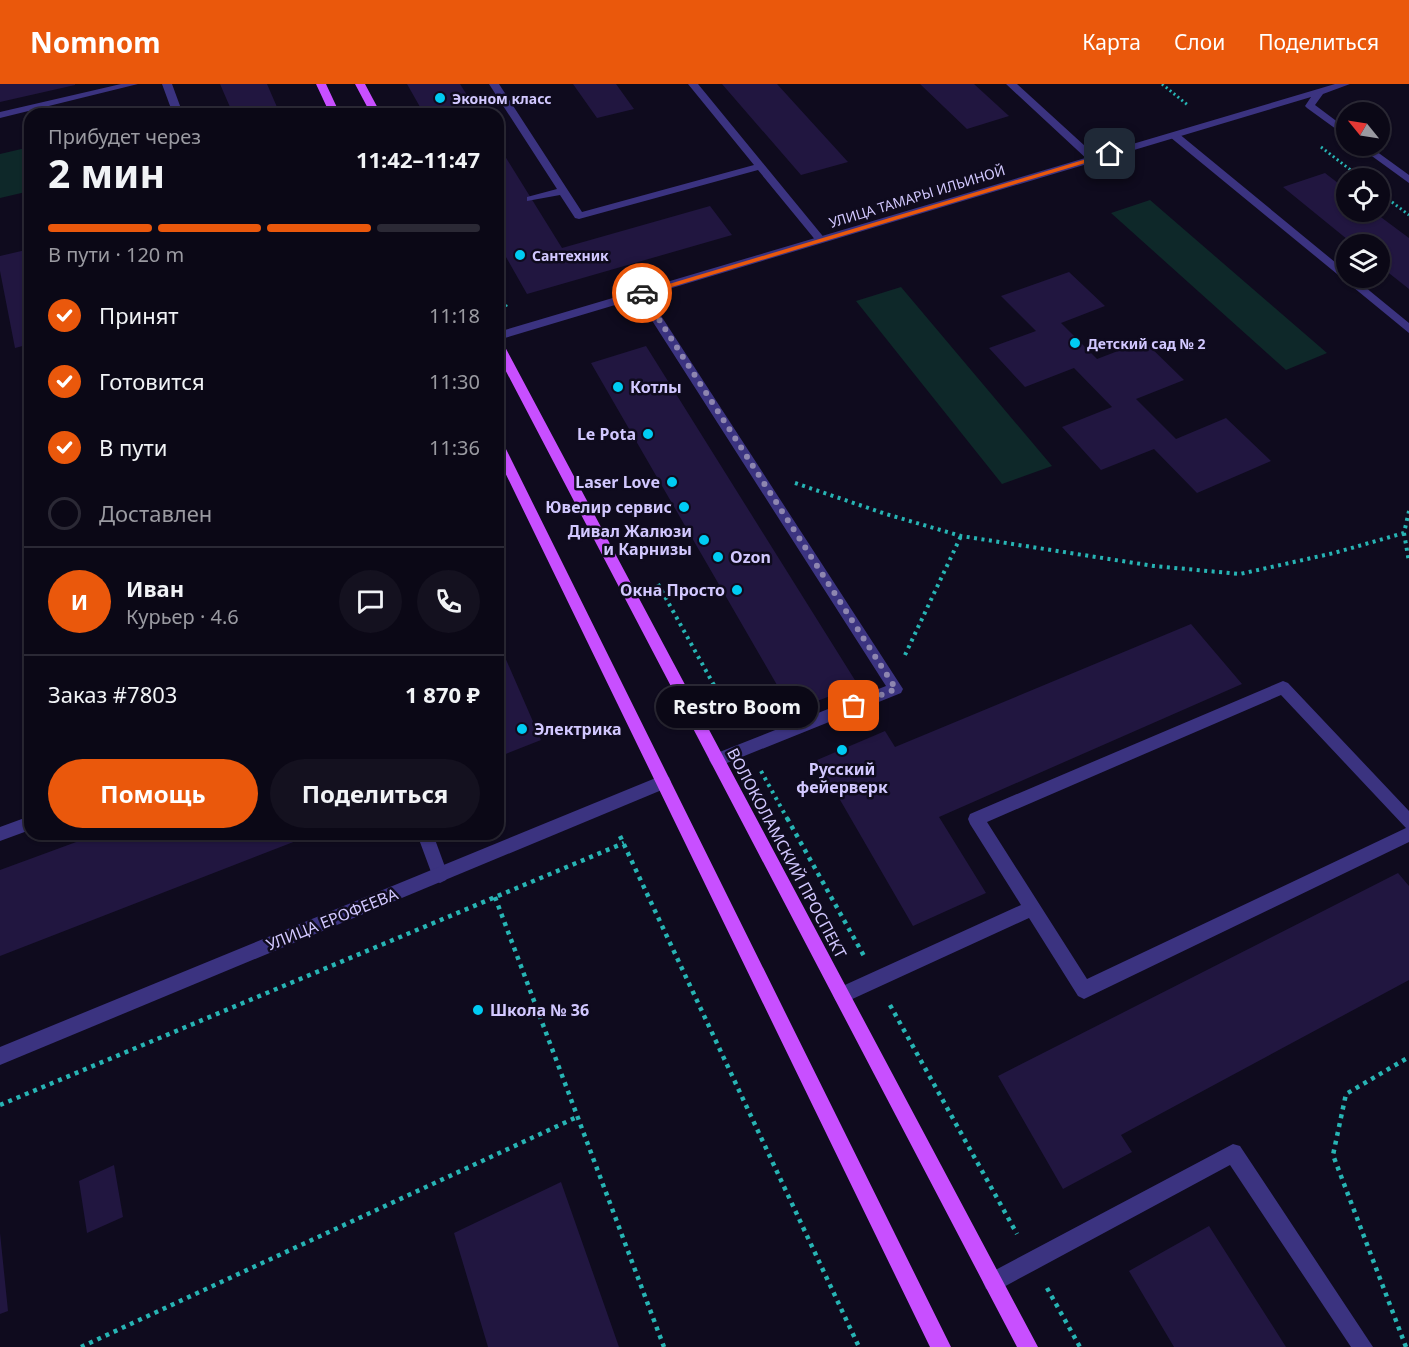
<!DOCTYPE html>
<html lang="ru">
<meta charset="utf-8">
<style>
:root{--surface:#0b0816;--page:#14111f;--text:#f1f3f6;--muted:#9a9aa1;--line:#2b2935;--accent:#ea580c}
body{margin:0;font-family:"Noto Sans",sans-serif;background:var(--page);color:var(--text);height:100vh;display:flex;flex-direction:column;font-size:22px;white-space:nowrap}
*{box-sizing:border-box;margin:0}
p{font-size:20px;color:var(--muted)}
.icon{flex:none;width:33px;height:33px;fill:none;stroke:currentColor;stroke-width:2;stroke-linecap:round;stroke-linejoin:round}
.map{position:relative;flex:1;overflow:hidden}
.panel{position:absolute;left:24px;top:24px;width:480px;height:732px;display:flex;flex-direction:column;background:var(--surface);border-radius:18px;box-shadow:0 2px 4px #0004,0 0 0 2px var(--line)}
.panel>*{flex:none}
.needle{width:39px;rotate:300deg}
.buttons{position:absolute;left:1336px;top:18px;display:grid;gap:12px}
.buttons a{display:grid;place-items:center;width:54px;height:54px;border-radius:50%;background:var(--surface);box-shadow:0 2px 4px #0004,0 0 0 2px var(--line);font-size:30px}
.pin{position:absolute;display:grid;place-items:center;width:51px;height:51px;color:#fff;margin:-26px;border-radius:12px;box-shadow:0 3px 9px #0006}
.courier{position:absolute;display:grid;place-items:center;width:60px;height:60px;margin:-30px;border:4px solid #ea580c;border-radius:50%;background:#fff;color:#222;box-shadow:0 2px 8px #0007}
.bubble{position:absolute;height:42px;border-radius:21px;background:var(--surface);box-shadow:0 2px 4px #0004,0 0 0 2px var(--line);font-size:20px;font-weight:700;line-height:42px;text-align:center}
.summary em{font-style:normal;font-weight:700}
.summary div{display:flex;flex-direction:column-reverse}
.summary{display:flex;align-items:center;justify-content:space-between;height:102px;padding:0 24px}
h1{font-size:39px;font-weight:700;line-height:45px}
.bar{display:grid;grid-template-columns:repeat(4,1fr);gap:9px 6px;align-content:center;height:72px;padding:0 24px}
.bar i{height:8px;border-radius:4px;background:var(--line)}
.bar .on{background:var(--accent)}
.bar p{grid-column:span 4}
.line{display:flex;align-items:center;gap:15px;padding:0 24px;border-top:2px solid var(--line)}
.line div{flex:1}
.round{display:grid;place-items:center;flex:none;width:63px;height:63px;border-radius:32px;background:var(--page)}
ol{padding:0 24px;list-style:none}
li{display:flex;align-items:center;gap:18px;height:66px}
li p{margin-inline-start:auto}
li .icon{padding:6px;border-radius:50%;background:var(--accent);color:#fff;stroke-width:4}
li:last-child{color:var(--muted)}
li i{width:33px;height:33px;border:3px solid var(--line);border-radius:50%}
.button{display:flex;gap:12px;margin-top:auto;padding:12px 24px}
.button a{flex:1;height:69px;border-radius:36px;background:var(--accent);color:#fff;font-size:24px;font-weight:700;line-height:69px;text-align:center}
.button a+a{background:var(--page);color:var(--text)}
header{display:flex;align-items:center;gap:36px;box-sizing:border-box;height:84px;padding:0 30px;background:var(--accent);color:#fff}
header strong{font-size:28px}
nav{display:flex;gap:33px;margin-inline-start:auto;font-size:21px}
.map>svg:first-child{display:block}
.green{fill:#0e2829}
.building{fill:#211640}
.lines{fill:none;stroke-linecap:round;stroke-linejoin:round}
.path-far2{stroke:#27b4b4;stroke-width:3;stroke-dasharray:2 3;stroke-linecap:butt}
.path-far1{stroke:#27b4b4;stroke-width:4;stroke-dasharray:3 4.5;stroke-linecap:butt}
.path{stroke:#27b4b4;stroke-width:4.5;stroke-dasharray:4 5;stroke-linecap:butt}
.service{fill:#3b3380;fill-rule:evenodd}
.minor{fill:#3b3380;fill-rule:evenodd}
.tertiary{fill:#3b3380;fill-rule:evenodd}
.primary{fill:#c84fff;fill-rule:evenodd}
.route{fill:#ea580c}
.done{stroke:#8e86b0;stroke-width:6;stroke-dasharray:0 10.8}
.poi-dot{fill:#00ccf3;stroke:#0f0b1e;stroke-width:2}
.labels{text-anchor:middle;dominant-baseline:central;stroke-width:5;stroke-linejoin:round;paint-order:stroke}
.far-poi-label{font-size:14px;font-weight:bold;fill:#d2c8ff;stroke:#0f0b1e;text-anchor:start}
.far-street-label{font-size:14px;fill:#d2c8ff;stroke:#0f0b1e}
.poi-label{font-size:16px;font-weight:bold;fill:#d2c8ff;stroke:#0f0b1e;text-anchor:end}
.street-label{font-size:16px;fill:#d2c8ff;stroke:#0f0b1e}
</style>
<header>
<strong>Nomnom</strong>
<nav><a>Карта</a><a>Слои</a><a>Поделиться</a></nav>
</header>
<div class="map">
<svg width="1409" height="1263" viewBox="0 0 1409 1263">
<rect width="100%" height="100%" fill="#0f0b1e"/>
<!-- green -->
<path class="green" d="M30 63V107L0 114V70Z
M1150 116 1327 269 1286 286 1111 129Z
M901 203 1052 382 1002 400 856 217Z"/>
<!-- building -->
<path class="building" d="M0 0H75V1L0 18Z
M220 0H267L280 30H233Z
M407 0H460L479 30H424Z
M573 0H616L634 25 597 34Z
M722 0H777L848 78 801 91Z
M920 0H974L1009 32 967 45Z
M498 61 562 164 710 122 732 151 527 210 498 159Z
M1325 89 1347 106V128H1374L1409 154V205L1380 182V160H1353L1283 103Z
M30 165V260L15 264 0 187V172Z
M1069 188 1105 222 1061 239 1097 275 1144 257 1184 296 1136 315 1176 355 1226 334 1271 377 1197 409 1154 365 1101 386 1062 343 1112 323 1074 284 1025 303 989 264 1036 247 1001 212Z
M646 262 858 601 792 627 591 279Z
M1191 540 1242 600 939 733 986 809 913 842 817 676 885 647 895 663Z
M498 557 541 656 498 673Z
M98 750H314L0 872V786Z
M1398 789 1409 802V896L1121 1051 1132 1068 1063 1105 998 992Z
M114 1081 123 1133 87 1149 79 1097Z
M561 1098 619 1263H488L454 1149Z
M1209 1142 1286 1263H1174L1129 1187Z
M0 1149 8 1227 0 1230Z"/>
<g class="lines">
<!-- path-far2 -->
<path class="path-far2" d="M1162 0 1189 22
M1321 63 1361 94
M1380 109 1409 131
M498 208 508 225"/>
<!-- path-far1 -->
<path class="path-far1" d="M795 399 886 430 961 452 1154 482 1240 490 1334 469 1404 449 1409 427
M1404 449 1409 478
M658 500 736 641
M905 571 961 452
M761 687 788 736"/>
<!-- path -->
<path class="path" d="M787 734 864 872
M620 752 859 1263
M495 813 664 1263
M890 921 1017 1150
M0 1021 624 759
M1047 1204 1080 1263
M81 1263 577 1033
M1406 1263 1333 1071 1346 1010 1409 973"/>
<!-- service -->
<path class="service" d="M121 0H138L0 34V28Z
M162 0H172L183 30H173Z
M489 0H499L582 128 754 81 688 0H698L826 156 821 159 817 158 758 86 579 135 575 134 560 111 527 117V113L557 105Z
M1006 0H1017L1097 73V77H1089Z
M1170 49H1178L1347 188V194H1354L1409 239V249L1170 53Z
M641 206 645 207 903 605 901 609 717 683 712 681 709 676 712 671 886 602 635 210Z
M1283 597 1288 599 1409 727V758L1084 915 1078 912 1029 834 848 917 842 920 836 917 833 911 836 905 1021 821 970 740 968 735 970 730ZM1281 611 1406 744 1087 895 987 738Z
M30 732V746L0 757V743Z
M417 750H433L448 791 446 796 440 799 434 796Z
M1233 1060 1240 1062 1373 1263H1351L1230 1081 1000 1205 993 1208 986 1205 983 1198 986 1191Z"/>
<!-- minor -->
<path class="minor" d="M1335 0H1350L1323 10 1315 21 1347 45V53L1307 24 1305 22 1311 13 498 256V248Z
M1358 62H1369L1409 91V99Z"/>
<!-- tertiary -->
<path class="tertiary" d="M663 691 669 693 671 698 669 703 0 981V963Z"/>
<!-- primary -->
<path class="primary" d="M316 0H326L340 30H330Z
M355 0H365L381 30H371Z
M498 257 504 261 1038 1263H1017L498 272Z
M498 356 504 361 951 1263H930L498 374Z"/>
</g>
<!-- route -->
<path class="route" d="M1110 68 1112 71 645 211 639 209Z"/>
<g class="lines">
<!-- done -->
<path class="done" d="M642 209 896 605 854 622"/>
</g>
<!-- markers -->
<g class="poi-dot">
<circle cx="440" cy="14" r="6"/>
<circle cx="520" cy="171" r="6"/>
<circle cx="1075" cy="259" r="6"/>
<circle cx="618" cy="303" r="6"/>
<circle cx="648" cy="350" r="6"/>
<circle cx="672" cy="398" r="6"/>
<circle cx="684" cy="423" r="6"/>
<circle cx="704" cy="456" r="6"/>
<circle cx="718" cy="473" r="6"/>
<circle cx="737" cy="506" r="6"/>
<circle cx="522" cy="645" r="6"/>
<circle cx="842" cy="666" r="6"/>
<circle cx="478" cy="926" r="6"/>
</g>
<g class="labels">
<!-- far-poi labels -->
<g class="far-poi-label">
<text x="452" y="14">Эконом класс</text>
<text x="532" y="171">Сантехник</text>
<text x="1087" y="259">Детский сад № 2</text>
</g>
<!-- far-street labels -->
<g class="far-street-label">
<text transform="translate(917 112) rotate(-17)">УЛИЦА ТАМАРЫ ИЛЬИНОЙ</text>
</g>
<!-- poi labels -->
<g class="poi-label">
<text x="630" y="303" text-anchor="start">Котлы</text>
<text x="636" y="350">Le Pota</text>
<text x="660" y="398">Laser Love</text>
<text x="672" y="423">Ювелир сервис</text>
<text x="692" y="447">Дивал Жалюзи<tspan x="692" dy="18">и Карнизы</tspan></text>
<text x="730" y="473" text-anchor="start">Ozon</text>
<text x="725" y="506">Окна Просто</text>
<text x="534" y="645" text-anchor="start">Электрика</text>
<text x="842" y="685" text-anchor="middle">Русский<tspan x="842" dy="18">фейерверк</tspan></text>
<text x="490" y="926" text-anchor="start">Школа № 36</text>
</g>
<!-- street labels -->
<g class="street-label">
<text transform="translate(787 769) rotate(62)">ВОЛОКОЛАМСКИЙ ПРОСПЕКТ</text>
<text transform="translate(332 835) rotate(-22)">УЛИЦА ЕРОФЕЕВА</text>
</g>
</g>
</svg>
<div class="buttons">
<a><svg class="needle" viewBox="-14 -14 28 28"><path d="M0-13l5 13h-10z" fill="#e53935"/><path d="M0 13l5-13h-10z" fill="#9a9aa1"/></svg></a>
<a><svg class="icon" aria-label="locate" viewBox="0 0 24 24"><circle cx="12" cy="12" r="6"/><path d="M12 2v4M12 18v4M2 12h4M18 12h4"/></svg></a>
<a><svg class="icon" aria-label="layers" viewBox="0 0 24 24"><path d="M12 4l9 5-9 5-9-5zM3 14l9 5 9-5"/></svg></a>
</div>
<div class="pin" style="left:854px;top:622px;background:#ea580c"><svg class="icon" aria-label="bag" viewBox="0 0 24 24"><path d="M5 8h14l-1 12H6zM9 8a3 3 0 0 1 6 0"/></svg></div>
<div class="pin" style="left:1110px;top:70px;background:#1f2937"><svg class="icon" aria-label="home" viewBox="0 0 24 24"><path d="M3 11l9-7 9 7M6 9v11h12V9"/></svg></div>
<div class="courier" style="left:642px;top:209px"><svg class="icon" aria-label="car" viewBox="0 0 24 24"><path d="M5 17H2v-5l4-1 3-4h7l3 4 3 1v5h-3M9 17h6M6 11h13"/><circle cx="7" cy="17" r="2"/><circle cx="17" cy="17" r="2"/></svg></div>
<div class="bubble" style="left:656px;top:602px;width:162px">Restro Boom</div>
<section class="panel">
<div class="summary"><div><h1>2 мин</h1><p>Прибудет через</p></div><em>11:42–11:47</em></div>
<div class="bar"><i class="on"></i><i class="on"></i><i class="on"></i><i></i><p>В пути · 120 m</p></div>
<ol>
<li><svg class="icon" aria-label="check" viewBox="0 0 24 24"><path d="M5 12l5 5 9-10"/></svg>Принят<p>11:18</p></li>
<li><svg class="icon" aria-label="check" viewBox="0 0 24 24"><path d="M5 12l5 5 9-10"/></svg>Готовится<p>11:30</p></li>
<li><svg class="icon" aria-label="check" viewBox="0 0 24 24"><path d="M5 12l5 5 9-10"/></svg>В пути<p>11:36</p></li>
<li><i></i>Доставлен</li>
</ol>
<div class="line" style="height:108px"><b class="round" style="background:var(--accent);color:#fff">И</b><div><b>Иван</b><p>Курьер · 4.6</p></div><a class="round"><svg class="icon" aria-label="chat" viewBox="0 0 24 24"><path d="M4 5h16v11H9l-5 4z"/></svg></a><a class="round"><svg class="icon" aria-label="phone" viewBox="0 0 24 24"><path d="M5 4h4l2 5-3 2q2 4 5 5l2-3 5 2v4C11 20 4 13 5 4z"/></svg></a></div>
<div class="line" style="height:78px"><div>Заказ #7803</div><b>1 870 ₽</b></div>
<div class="button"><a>Помощь</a><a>Поделиться</a></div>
</section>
</div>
